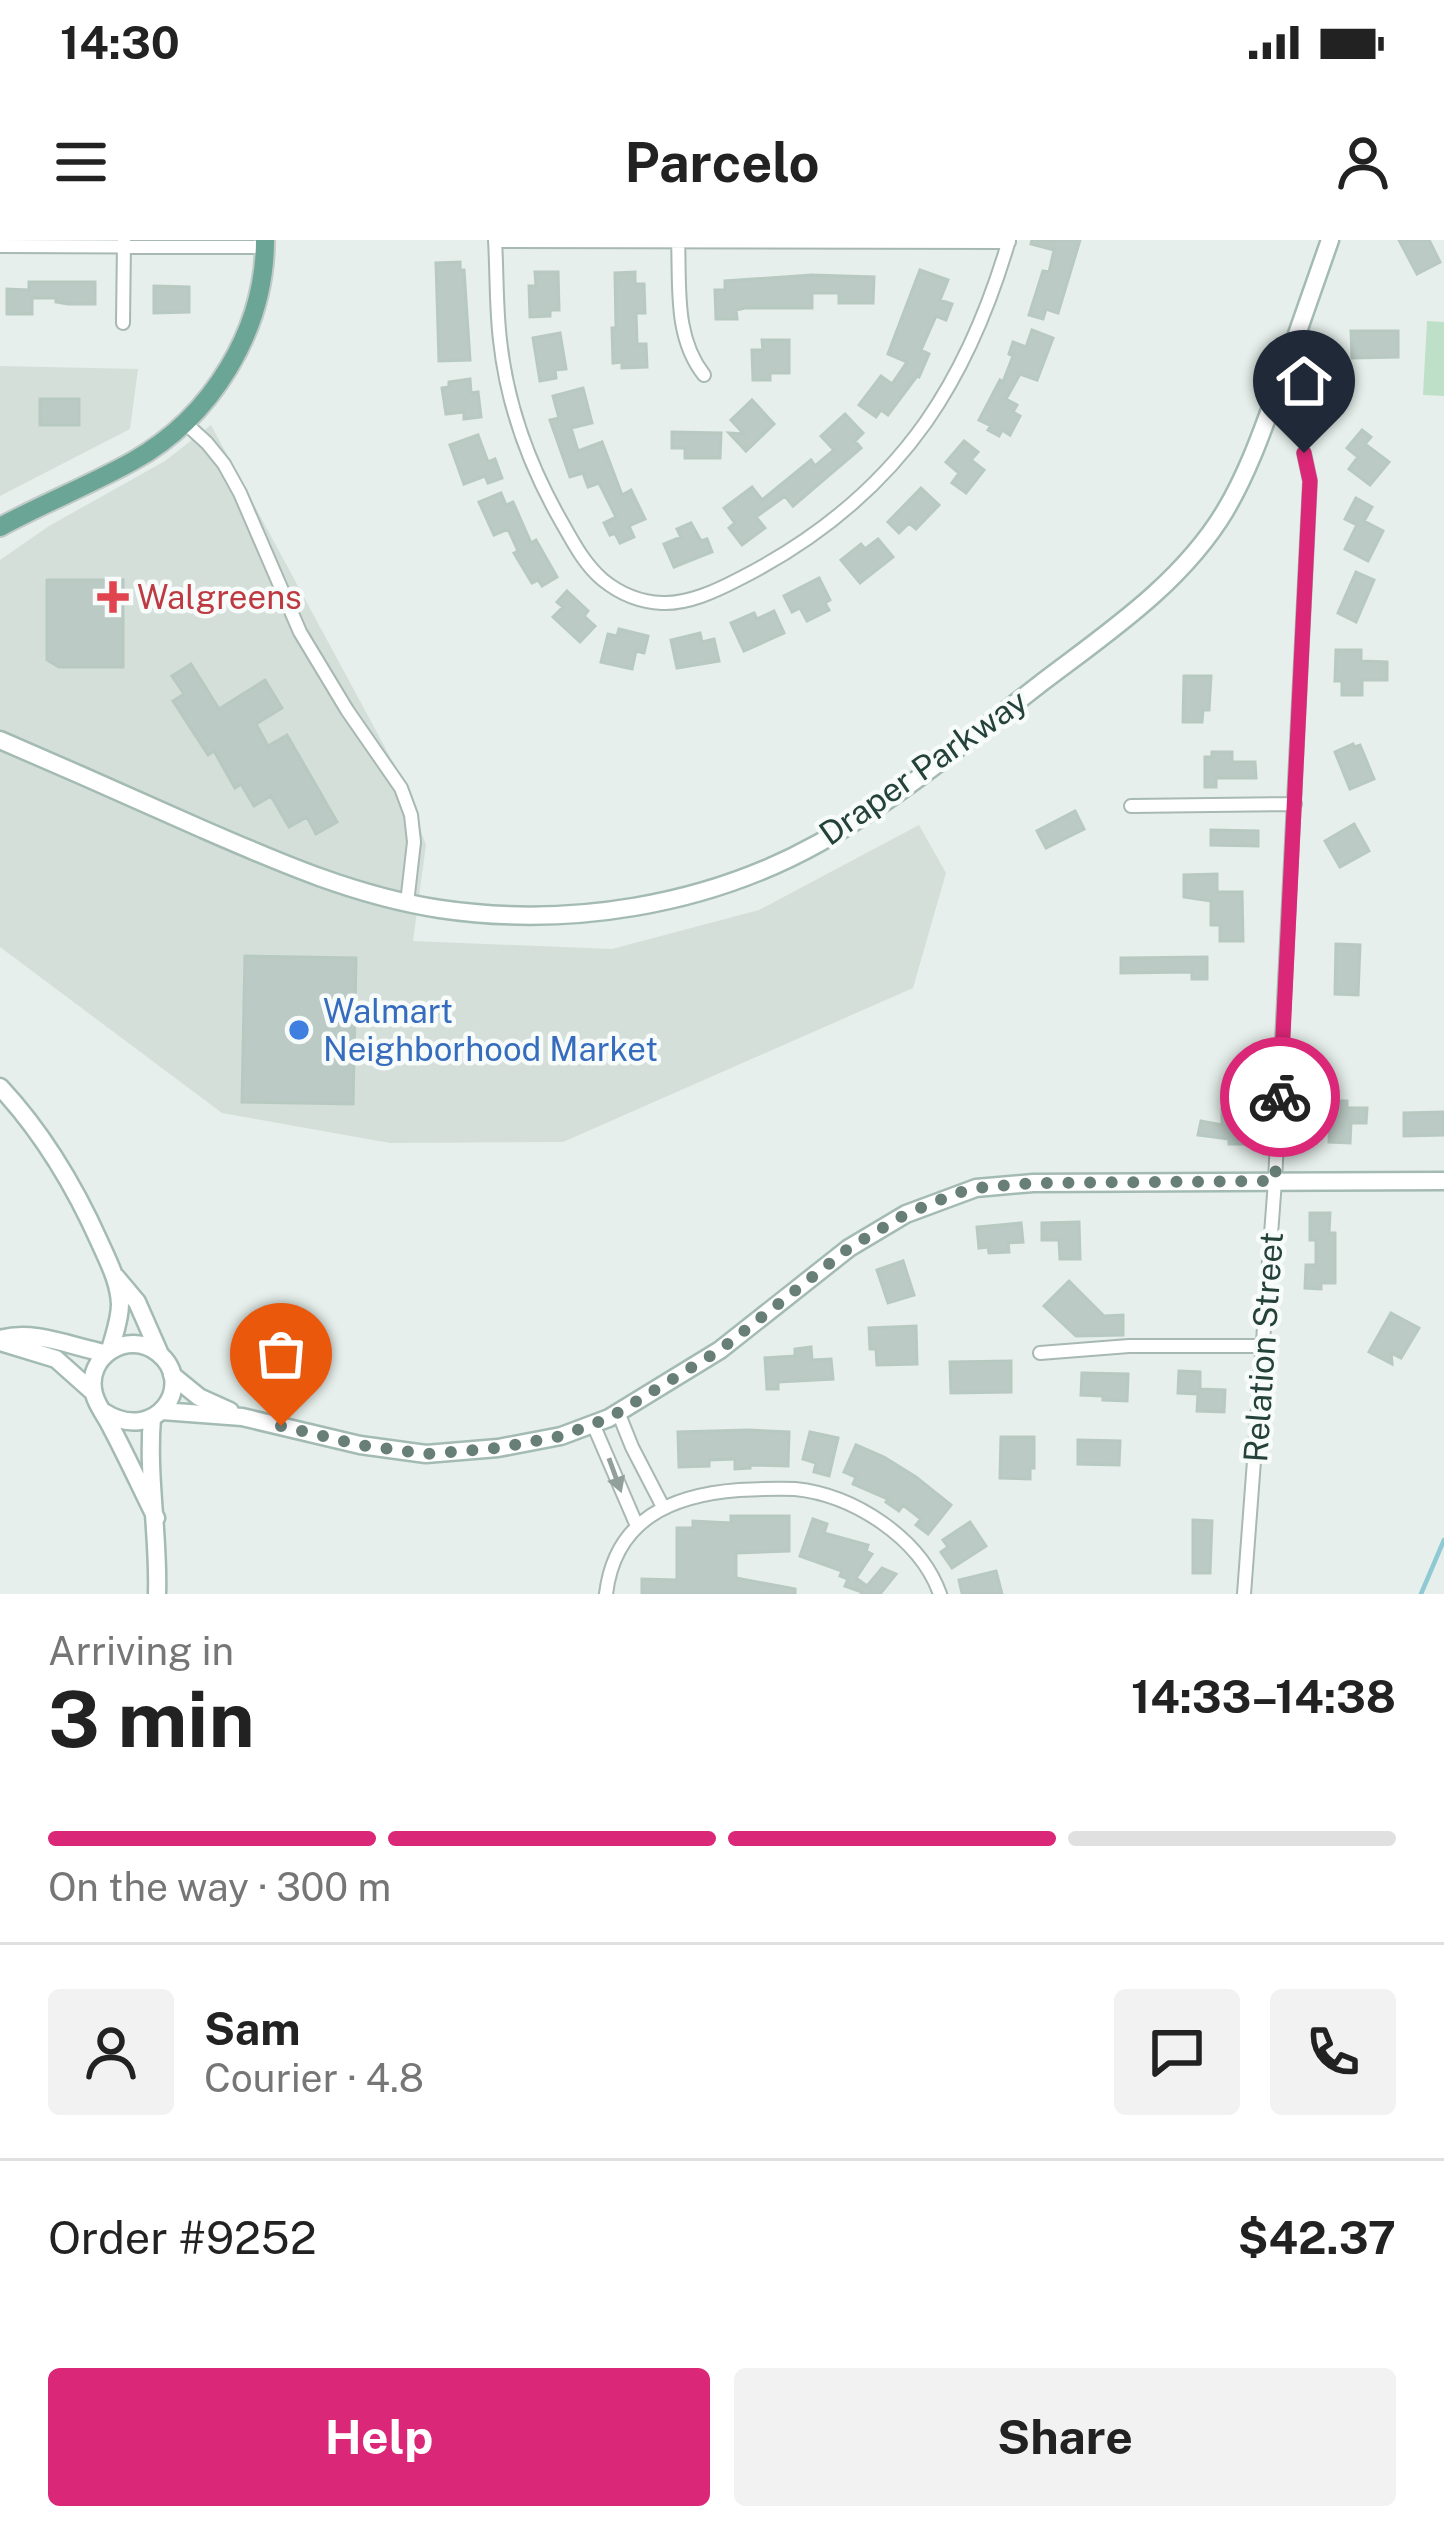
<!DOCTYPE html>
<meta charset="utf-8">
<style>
:root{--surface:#fff;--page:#f2f2f2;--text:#222;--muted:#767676;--line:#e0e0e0;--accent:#db2777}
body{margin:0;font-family:"Public Sans",sans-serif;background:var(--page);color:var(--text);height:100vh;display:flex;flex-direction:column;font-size:45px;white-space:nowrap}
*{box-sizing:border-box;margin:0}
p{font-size:39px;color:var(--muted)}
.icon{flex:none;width:66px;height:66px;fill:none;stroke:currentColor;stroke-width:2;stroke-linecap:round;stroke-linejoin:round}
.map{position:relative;height:1354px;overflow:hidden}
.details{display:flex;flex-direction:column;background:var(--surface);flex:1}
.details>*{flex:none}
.pin{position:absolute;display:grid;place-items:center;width:102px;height:102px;color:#fff;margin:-123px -51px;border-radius:50% 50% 50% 0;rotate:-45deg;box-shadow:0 0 12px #0007}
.pin .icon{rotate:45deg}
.courier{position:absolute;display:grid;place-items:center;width:120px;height:120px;margin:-60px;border:9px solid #db2777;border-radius:50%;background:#fff;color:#222;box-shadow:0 3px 15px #0007}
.summary em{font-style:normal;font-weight:700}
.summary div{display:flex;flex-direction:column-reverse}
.summary{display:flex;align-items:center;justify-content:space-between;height:204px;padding:0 48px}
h1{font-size:78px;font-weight:700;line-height:90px}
.bar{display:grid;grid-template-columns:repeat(4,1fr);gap:18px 12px;align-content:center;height:144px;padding:0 48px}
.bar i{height:15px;border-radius:9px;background:var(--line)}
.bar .selected{background:var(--accent)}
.bar p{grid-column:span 4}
.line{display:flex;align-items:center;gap:30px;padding:0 48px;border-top:3px solid var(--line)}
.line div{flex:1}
.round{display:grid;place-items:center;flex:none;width:126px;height:126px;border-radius:12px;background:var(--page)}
.button{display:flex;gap:24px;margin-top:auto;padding:24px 48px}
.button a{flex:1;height:138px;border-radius:12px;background:var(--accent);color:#fff;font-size:48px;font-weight:700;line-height:138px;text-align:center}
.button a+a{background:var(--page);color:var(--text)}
.status{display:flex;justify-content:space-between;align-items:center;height:84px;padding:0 60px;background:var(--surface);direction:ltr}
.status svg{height:33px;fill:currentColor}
header{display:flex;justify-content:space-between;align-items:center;height:156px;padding:0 48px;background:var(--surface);font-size:54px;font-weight:700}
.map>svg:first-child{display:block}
.built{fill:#d4dfda}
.green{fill:#bfe0c8}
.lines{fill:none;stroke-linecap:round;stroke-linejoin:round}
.stream{stroke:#8ec9d4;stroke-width:4.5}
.building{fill:#bbcac4;stroke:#b8c9c2;stroke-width:3}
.street-casing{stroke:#a8b8b2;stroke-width:16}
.secondary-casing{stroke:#a4bbb3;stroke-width:21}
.primary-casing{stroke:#c2cac8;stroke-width:22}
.street{stroke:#fff;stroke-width:12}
.secondary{stroke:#fff;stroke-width:16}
.primary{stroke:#6aa596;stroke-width:18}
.oneway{fill:#92a09c}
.done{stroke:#687f78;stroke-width:12;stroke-dasharray:0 21.6}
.route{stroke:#db2777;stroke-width:15}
.health-dot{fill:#e0444e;stroke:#f7fbf9;stroke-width:4.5}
.shop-dot{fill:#3f7fe0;stroke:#f7fbf9;stroke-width:4.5}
.labels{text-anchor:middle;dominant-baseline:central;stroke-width:9;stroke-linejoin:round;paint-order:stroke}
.health-label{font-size:33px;fill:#be3a42;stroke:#f7fbf9;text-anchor:start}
.street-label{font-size:33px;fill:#24423a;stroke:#f7fbf9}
.shop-label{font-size:33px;fill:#366cbe;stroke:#f7fbf9;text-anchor:start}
</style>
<div class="status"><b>14:30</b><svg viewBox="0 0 49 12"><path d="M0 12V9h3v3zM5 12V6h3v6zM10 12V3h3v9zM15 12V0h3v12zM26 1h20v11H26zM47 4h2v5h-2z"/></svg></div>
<header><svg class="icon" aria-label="menu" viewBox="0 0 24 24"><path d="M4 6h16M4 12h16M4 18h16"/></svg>Parcelo<svg class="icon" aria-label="person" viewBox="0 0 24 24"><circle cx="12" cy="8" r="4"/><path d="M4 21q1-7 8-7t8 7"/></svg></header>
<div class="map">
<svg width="1444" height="1354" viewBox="0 0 1444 1354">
<rect width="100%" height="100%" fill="#e6efeb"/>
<!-- built -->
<path class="built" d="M0 126 138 129 130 189 0 256Z
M211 185 401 537 426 605 413 701 612 709 759 670 919 585 946 633 913 748 563 902 390 903 222 873 0 707V320L49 286 165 221Z"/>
<!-- green -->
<path class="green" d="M1427 81 1444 82V156L1423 155Z"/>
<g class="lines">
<!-- stream -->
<path class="stream" d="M1421 1354 1444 1300"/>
</g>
<!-- building -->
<path class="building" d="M1032 0H1080L1058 73 1046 69 1043 79 1029 75 1043 31 1049 32 1054 10 1031 4Z
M1399 0H1429L1440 22 1417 34Z
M460 22V30H464L470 120 439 121 436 23Z
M920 30 948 40 940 60 952 64 946 80 936 76 921 110 929 114 919 137 917 136 888 175 881 170 876 177 859 165 881 136 892 144 907 122 888 114Z
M535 32H558L559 70H550V76L530 77 529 46H536Z
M635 32V44H644L645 73H636L637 104H646L647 127 622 128V122L613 123 612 88H616L615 33Z
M812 35 874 37 873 63H839V53H812V68H745L736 70 737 79H716L715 50H725V41Z
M29 42H95V64H68L56 62V58H32V74H7V49L29 50Z
M154 46 189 47V72L154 73Z
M1032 90 1053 98 1037 140 1020 134 1006 159 1017 165 1013 172 1020 176 1010 195 1002 190 999 196 988 190 991 186 979 180 1000 140 1003 142 1013 116 1009 114 1013 102 1026 107Z
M1351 91H1398V117L1352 118Z
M560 93 566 129 555 130 556 138 540 141 533 98Z
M762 100H789V133H770V140H753L752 110H763Z
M470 139 471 153 478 152 481 177 464 179V172L446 174 442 148 449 147V142Z
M583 148 592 183 571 188 578 211 602 202 622 255 631 250 645 279 629 286 634 297 620 303 615 293 610 295 604 283 616 277 599 243 588 247 583 233 570 237 550 180 559 178 553 156Z
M40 159H79V185H40Z
M752 160 774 184 746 211 729 193 744 194 731 180Z
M845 174 863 193 855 201 861 208 793 266 785 256 756 277 765 288 742 305 729 288 735 283 724 268 752 247 762 260 811 220 815 226 834 210 821 196Z
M1362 190 1371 197 1365 204 1389 222 1370 245 1349 229 1358 217 1347 208Z
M672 192 721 193 720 218H685V208H672Z
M478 195 488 222 495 219 502 238 488 243 485 236 464 244 450 205Z
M964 201 978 212 971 220 984 230 966 253 952 243 959 233 946 222Z
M921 248 939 265 916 289 909 283 899 293 888 282Z
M501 253 506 265 513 262 531 303 536 300 557 337 542 346 538 340 532 343 514 313 518 311 508 289 494 295 479 262Z
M1356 258 1372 267 1364 281 1383 291 1368 321 1345 309 1357 285 1345 279Z
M691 283 701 301 707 299 712 312 674 327 664 304 681 297 677 289Z
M878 299 893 317 860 343 841 320 861 304 865 309Z
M1356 332 1374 340 1356 382 1338 373Z
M819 338 830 360 825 363 829 370 807 381 800 368 792 372 784 356Z
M47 340H123V427H59L47 420Z
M567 351 588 371 584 376 595 386 580 402 553 377 563 367 557 362Z
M774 371 784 393 744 411 731 383 754 373 757 379Z
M619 389 648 396 644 413 636 411 632 429 601 422 608 394 617 396Z
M700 393 702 402 714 399 719 421 677 428 671 400Z
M1336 410H1361V421L1387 422V440H1362V455H1342V441H1335Z
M191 424 219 469 265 440 282 468 256 484 268 506 287 495 337 582 316 594 307 577 289 587 271 556 254 566 241 544 235 548 214 511 208 515 173 461 184 454 172 436Z
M1184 436H1211L1209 470H1203L1202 482H1183Z
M1353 504 1354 507 1360 505 1374 539 1350 549 1335 512Z
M1212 512H1232V522H1255L1256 538H1216V547H1205V517H1212Z
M1075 571 1084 589 1046 608 1037 591Z
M1354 584 1369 611 1340 627 1325 601Z
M1211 590 1258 591V606L1211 605Z
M1217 634V652H1242L1243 701H1220V685H1211V661L1184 657V635Z
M1336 704 1360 705 1358 755 1335 754Z
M245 716 356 718 353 864 242 862Z
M1207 717V739H1192V732L1121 733V718Z
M1330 861H1347V868H1367L1366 883H1351L1350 903 1329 902Z
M1222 869H1239L1243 904H1229V899L1198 895 1201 881 1222 885Z
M1444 872V895L1404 896V873Z
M1310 973H1330L1329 993H1335V1043H1321V1049L1305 1048 1306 1025H1316V1000H1310Z
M1079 982 1080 1019H1060L1059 1000H1042V983Z
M1021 983 1023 1002 1008 1003 1009 1012 989 1013 988 1007 979 1008 977 987Z
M903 1021 914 1055 888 1063 877 1030Z
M1069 1041 1104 1076 1123 1075V1095L1076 1096 1044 1066Z
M1391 1073 1419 1088 1401 1118 1391 1113 1392 1124 1369 1112Z
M916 1086 917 1124 877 1125 876 1109H870L869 1088Z
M811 1107 812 1120 831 1119 833 1139 778 1142V1149H767L765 1118 795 1116V1109Z
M1011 1121V1152L951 1153 950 1122Z
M1179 1131 1200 1132V1149L1225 1150 1224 1172 1197 1171 1198 1154 1178 1153Z
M1082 1133 1128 1134 1127 1161 1103 1160V1156L1081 1155Z
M749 1190 789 1192 788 1226 750 1225V1228L735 1229V1219L709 1220V1226L679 1227 678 1192Z
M810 1192 838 1198 829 1236 814 1232 816 1223 803 1219Z
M1001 1197H1034V1228H1030V1239L1000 1238Z
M1078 1200 1120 1201 1119 1225 1078 1224Z
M856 1205 884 1217 916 1237 951 1265 928 1294 916 1285 921 1279 903 1265 899 1271 886 1262 888 1259 853 1244 856 1237 844 1232Z
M731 1276H789V1311L736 1313V1338L795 1349V1354H642V1339L677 1340V1288H693V1281L731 1283Z
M813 1279 827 1284 824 1293 868 1305 866 1311 872 1314 856 1338 867 1346 882 1328 896 1334 880 1354H861L862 1352 845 1346 848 1339 840 1336 842 1331 800 1316Z
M1193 1280 1212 1281 1210 1333H1193Z
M970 1282 986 1306 952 1328 941 1312 948 1307 943 1300Z
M996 1331 1002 1354 962 1353 959 1340Z"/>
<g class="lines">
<!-- street casing -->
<g class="street-casing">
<path id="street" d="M495 0C497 33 496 67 500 100 507 165 529 225 561 281 573 302 584 324 603 340 619 353 640 362 662 363 688 364 716 351 739 339 814 301 878 250 926 182 965 126 990 65 1009 0
M678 0C680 47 674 97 704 135
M495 1 1009 2
M0 6 265 7
M123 83 124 1
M184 182 207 203 224 224 240 253 300 392 347 470 401 548 411 575 414 602 407 663
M1131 566 1295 564
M1040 1113 1129 1106H1264
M618 1172 632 1207 663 1267
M593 1184 637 1286
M606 1354C615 1279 672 1255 739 1250 758 1249 777 1248 795 1249 854 1255 920 1298 940 1354
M1244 1354 1275 941 1310 241 1304 213"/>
</g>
<!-- secondary casing -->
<g class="secondary-casing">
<path id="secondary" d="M0 500C67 529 133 558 200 588 278 622 355 656 440 669 568 688 706 666 819 603 898 559 969 499 1040 444 1107 393 1181 344 1225 271 1250 229 1265 183 1282 137 1298 91 1314 46 1330 0
M0 847C43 893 74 945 100 1003 109 1023 119 1042 120 1064 120 1080 114 1095 110 1110
M116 1037 137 1062 159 1112
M0 1099C34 1089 72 1107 105 1113
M0 1102 56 1119 93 1152
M172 1135 199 1157 230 1171
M162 1171 242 1177 360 1205 426 1214 498 1208 561 1196 609 1178 720 1110 849 1008 906 974 976 948 1033 943 1444 941
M104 1172C156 1205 197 1144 158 1113 128 1089 84 1117 94 1154 97 1166 106 1176 111 1187 127 1217 141 1248 156 1278
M152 1178C147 1237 159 1295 157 1354"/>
</g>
<!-- primary casing -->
<g class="primary-casing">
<path id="primary" d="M0 287C44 263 90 245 133 221 212 177 265 90 265 0"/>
</g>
<!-- street -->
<use href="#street" class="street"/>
<!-- secondary -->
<use href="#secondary" class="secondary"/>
<!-- primary -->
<use href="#primary" class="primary"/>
</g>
<!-- one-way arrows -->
<defs><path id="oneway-solid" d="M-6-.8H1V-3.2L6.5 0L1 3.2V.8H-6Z" transform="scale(3)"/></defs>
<use class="oneway" href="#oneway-solid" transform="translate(615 1235) rotate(70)"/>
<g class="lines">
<!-- done -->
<path class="done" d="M281 1186 360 1205 426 1214 498 1208 561 1196 609 1178 720 1110 849 1008 906 974 957 953 976 948 1033 943 1275 941 1280 857"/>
<!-- route -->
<path class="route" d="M1280 857 1310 241 1304 213"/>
</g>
<!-- markers -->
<path class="health-dot" d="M107 339h12v12h12v12h-12v12h-12v-12h-12v-12h12z"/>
<circle class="shop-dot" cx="299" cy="790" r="12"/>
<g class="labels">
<!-- health labels -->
<g class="health-label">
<text x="137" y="357">Walgreens</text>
</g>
<!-- street labels -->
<g class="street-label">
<text transform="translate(923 527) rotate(-35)">Draper Parkway</text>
<text transform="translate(1263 1107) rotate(-86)">Relation Street</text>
</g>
<!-- shop labels -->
<g class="shop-label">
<text x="323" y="771">Walmart<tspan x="323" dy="38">Neighborhood Market</tspan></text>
</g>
</g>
</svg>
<div class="pin" style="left:281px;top:1186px;background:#ea580c"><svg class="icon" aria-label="bag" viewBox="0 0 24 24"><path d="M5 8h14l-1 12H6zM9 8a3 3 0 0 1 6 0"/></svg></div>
<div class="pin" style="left:1304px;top:213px;background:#1f2937"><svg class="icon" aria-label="home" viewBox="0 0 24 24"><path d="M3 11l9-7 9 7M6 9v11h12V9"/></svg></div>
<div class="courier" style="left:1280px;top:857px"><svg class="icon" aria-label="bike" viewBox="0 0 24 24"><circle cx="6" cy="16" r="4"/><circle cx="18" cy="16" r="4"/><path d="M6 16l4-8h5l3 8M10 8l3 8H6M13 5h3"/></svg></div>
</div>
<section class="details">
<div class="summary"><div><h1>3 min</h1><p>Arriving in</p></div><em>14:33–14:38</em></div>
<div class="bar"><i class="selected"></i><i class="selected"></i><i class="selected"></i><i></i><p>On the way · 300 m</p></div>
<div class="line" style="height:216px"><a class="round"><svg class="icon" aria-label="person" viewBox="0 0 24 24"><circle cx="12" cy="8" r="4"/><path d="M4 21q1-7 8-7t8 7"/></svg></a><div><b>Sam</b><p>Courier · 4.8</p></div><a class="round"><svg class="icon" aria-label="chat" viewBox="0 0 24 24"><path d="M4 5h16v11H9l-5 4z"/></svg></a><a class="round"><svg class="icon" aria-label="phone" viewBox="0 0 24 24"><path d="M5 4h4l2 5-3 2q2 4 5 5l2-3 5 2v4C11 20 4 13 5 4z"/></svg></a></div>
<div class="line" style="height:156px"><div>Order #9252</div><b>$42.37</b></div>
<div class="button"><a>Help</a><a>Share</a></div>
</section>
